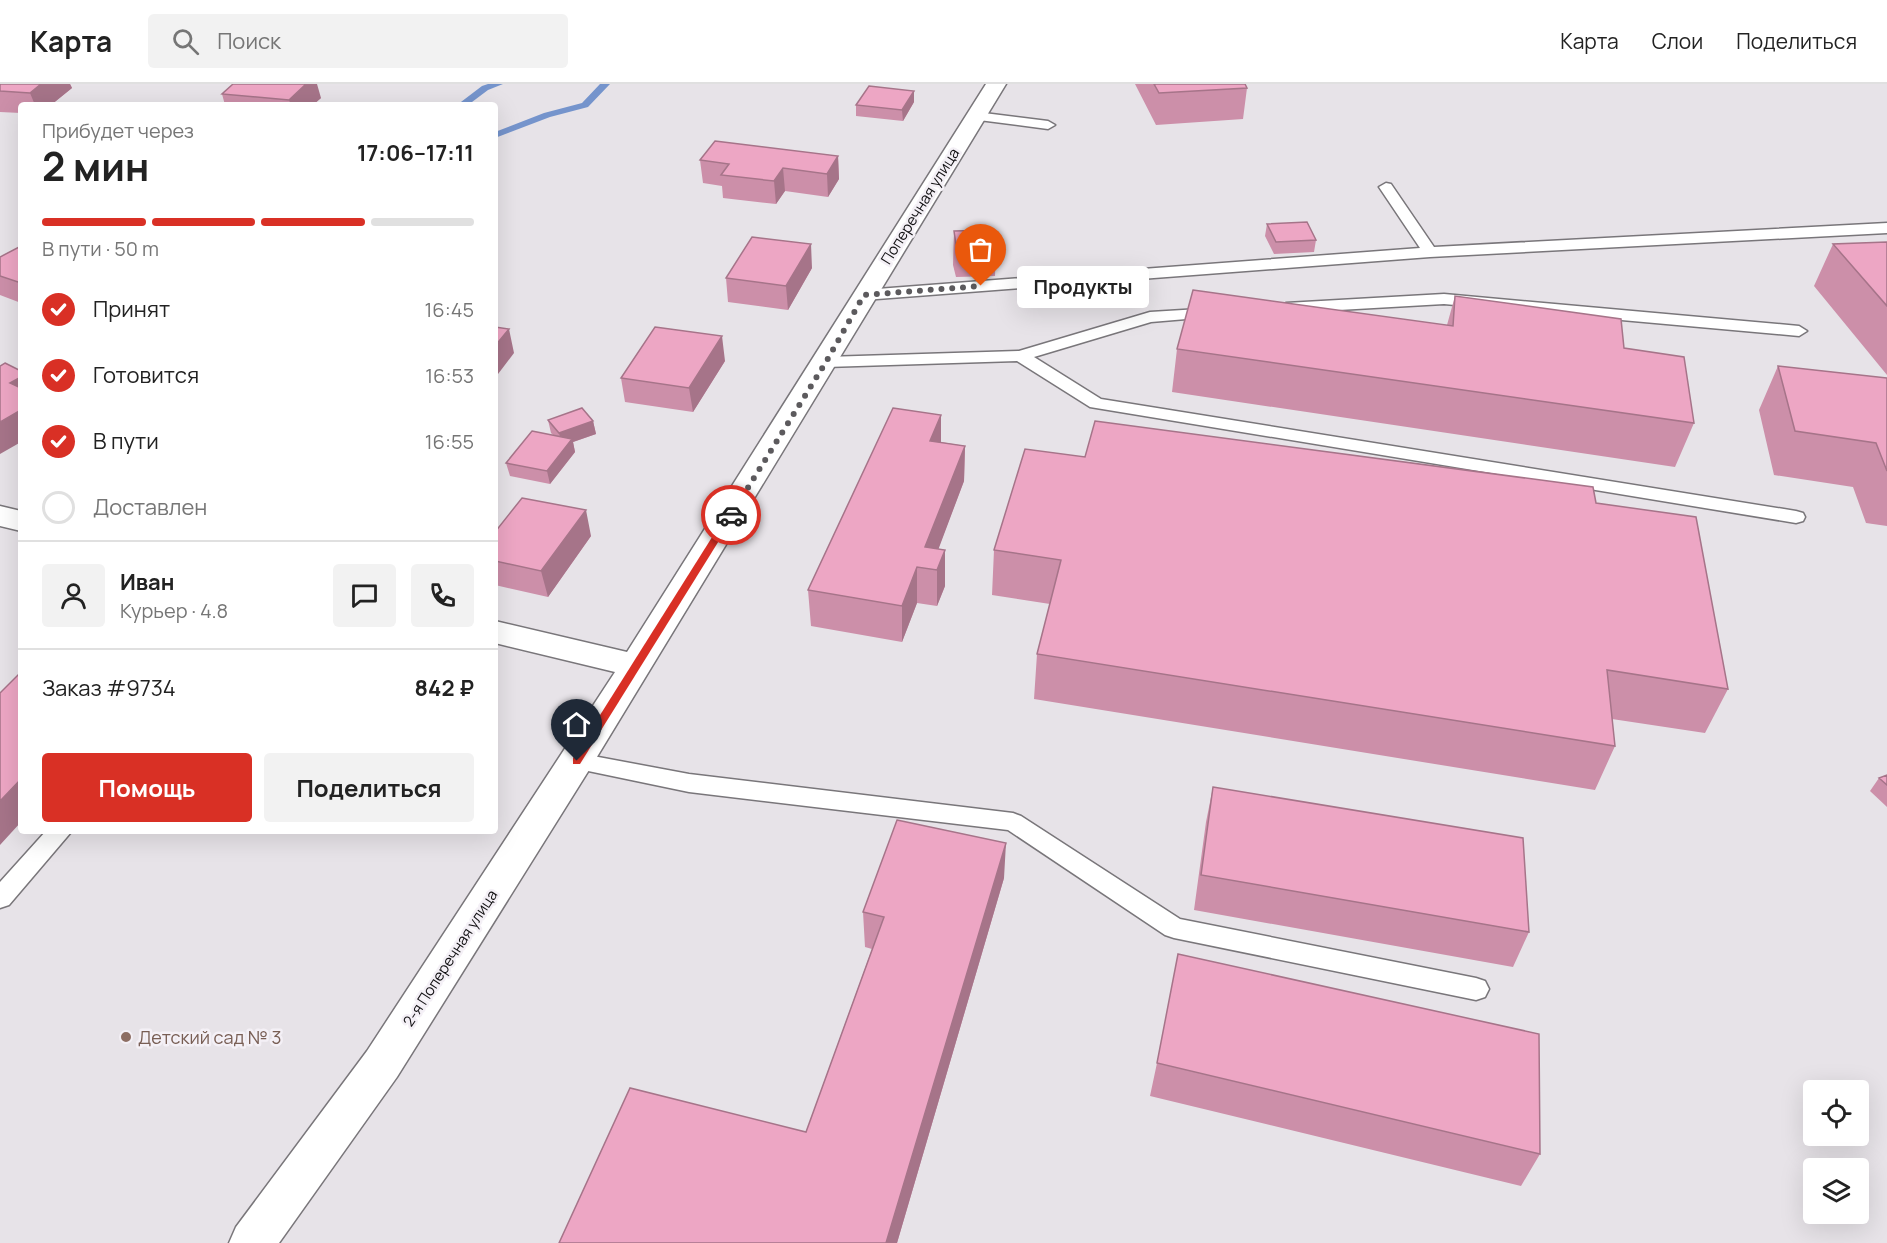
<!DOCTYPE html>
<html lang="ru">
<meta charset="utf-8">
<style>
:root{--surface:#fff;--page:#f2f2f2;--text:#222;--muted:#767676;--line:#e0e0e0;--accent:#d93025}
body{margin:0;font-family:Manrope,sans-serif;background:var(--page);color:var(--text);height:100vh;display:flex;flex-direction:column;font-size:22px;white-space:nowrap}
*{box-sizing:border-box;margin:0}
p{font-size:20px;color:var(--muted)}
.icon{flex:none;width:33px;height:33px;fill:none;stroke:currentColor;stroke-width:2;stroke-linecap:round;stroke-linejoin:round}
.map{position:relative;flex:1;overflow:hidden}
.sheet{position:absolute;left:18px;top:18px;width:480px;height:732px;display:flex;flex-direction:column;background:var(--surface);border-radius:6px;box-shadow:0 6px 24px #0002}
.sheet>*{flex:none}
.buttons{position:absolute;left:1803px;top:996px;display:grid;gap:12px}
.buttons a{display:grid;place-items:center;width:66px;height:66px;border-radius:6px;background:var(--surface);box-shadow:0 6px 24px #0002;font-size:30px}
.pin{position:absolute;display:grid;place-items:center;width:51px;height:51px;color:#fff;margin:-62px -26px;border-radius:50% 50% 50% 0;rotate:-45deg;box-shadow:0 0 6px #0007}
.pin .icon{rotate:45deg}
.courier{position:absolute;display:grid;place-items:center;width:60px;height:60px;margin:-30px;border:4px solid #d93025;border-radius:50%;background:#fff;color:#222;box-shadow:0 2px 8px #0007}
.bubble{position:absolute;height:42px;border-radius:6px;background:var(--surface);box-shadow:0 6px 24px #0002;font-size:20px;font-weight:700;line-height:42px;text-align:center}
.overview em{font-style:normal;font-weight:700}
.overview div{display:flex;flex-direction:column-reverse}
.overview{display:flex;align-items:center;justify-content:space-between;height:102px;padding:0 24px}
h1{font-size:39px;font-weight:700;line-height:45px}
.bar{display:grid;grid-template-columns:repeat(4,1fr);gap:9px 6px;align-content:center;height:72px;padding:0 24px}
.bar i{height:8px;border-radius:4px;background:var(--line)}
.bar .on{background:var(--accent)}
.bar p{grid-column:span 4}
.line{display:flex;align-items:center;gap:15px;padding:0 24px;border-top:2px solid var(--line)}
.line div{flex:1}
.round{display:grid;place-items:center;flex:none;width:63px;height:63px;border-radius:6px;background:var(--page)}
ol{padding:0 24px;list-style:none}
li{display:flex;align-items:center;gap:18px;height:66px}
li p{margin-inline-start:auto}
li .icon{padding:6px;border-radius:50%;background:var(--accent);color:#fff;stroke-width:4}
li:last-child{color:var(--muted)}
li i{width:33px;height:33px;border:3px solid var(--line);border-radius:50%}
.button{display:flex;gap:12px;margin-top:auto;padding:12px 24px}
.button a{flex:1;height:69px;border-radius:6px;background:var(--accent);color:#fff;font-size:24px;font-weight:700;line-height:69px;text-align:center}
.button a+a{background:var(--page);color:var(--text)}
header{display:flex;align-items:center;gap:36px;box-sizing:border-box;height:84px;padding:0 30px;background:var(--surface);border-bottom:2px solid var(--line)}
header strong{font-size:28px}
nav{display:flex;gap:33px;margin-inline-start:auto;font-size:21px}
.search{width:420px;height:54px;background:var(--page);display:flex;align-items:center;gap:15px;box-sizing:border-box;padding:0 21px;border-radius:6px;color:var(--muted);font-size:22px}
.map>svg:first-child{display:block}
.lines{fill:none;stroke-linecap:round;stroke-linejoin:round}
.stream{fill:#7594cc;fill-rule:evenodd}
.lane-casing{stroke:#79767a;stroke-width:3}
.street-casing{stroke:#79767a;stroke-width:3}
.lane{fill:#fff;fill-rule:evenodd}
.street{fill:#fff;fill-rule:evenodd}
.wall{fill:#cc8fa9}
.shaded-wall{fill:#a67489}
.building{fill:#eda6c4;stroke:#a67489;stroke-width:1.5}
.route{fill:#d93025}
.done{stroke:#5c5a5d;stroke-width:6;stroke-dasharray:0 10.8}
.education-dot{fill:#8d6e63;stroke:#f4f0f6;stroke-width:2}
.labels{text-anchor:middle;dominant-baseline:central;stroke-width:5;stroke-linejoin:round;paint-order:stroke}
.street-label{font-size:15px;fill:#111012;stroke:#f4f0f6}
.near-education-label{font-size:18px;fill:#785e54;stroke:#f4f0f6;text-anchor:start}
</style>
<header>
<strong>Карта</strong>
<div class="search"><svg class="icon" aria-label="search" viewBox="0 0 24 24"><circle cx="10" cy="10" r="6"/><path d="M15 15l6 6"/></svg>Поиск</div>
<nav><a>Карта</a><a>Слои</a><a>Поделиться</a></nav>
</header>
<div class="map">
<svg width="1887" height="1159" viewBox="0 0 1887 1159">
<rect width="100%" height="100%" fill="#e7e3e8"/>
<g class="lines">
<!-- stream -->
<path class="stream" d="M488 0H503L488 6 468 21H457L482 2Z
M600 0H610L588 23 550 33 495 54V48L544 29 582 19Z"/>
<!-- lane casing -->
<g class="lane-casing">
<path id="lane" d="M976 28 1048 37 1055 41 1048 45 971 35 969 32 971 29Z
M1386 99 1391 100 1434 163 1887 139V149L1430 173 864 216 856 211 864 206 1420 164 1379 103Z
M1444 210 1799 242 1807 247 1799 252 1444 220 1286 229 1278 224 1286 219Z
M1216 224 1222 226 1224 229 1222 232 1151 238 1034 273 1101 315 1796 427 1803 429 1805 433 1803 437 1796 439 1096 324 1090 323 1017 277 826 283 818 278 826 273 1019 267 1150 228Z
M577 669 689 690 1013 729 1021 732 1180 835 1476 894 1485 897 1489 905 1485 913 1476 916 1174 854 1165 851 1008 746 689 708 569 683 566 677 569 671Z
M46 747H72L9 821 0 824V798Z"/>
</g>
<!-- street casing -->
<g class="street-casing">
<path id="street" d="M986 0H1006L589 686 397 993 279 1159H229L236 1143 367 967 615 588 495 559V537L627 568Z
M0 422 21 427V447L0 442Z"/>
</g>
<!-- lane -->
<use href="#lane" class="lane"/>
<!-- street -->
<use href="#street" class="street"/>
</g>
<!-- wall -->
<path class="wall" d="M0 0H70L72 4 51 21H21V29L0 28Z
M1135 0H1245L1247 4 1243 35 1156 41Z
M222 10 321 14 313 21H225Z
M914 18 903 37 856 32V21Z
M838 72 839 95 828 113 785 107 776 120 723 114 722 102 703 99 700 76Z
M1267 140 1316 156 1314 168 1274 170 1265 152Z
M954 147 996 158 995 192 956 193 953 181Z
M1887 158V291L1814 202 1833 160Z
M21 162V219L0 211V173Z
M812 184 788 226 728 218 726 194Z
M1455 212 1624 264 1694 339 1675 383 1172 308 1177 265 1447 241Z
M725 277 693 328 625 318 621 294Z
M1778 282 1887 294V442L1866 439 1853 403 1774 391 1759 326Z
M548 336 593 337 596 350 573 358 575 368 550 400 510 392 506 379 553 351 551 349Z
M941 358 965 362 964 397 938 465 945 466V502L937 522 917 519 902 558 811 542 808 506Z
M1085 373 1596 419 1728 605 1705 649 1612 635 1615 662 1595 706 1034 615 1037 570 1050 520 992 511 994 466Z
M495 448 591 452 548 513 495 501Z
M1887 691V723L1870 707 1879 694Z
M1213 703 1529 848 1513 883 1194 826 1206 738Z
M1004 794 897 1159H559L806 1048 872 865 865 863 863 828Z
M1157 979 1540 1070 1521 1102 1150 1012Z"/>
<!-- shaded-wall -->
<path class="shaded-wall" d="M41 0H70L72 4 51 21H35L30 9Z
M306 0H317L321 14 313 21H291L289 16Z
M914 7V18L903 37 902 26Z
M838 72 839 95 828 113 827 90Z
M783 84 785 107 776 120 774 97Z
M811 160 812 184 788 226 786 202Z
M509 245 514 269 495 294V262Z
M722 252 725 277 693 328 689 304Z
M21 293V320L10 299Z
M21 326V358L0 370V338Z
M941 331V366L930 357Z
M593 337 596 350 573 358 575 368 550 400 547 387 562 362 559 349Z
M965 362 964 397 931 485 925 463Z
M586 426 591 452 548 513 541 487Z
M945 466V502L937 522V486Z
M917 483V519L902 558V522Z
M21 695V738L0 761V717Z
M1006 759 1004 794 897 1159H886Z"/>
<!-- building -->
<path class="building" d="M0 0H41L30 9 0 7Z
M233 0H306L289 16 222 10Z
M1154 0H1245L1247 4 1159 9Z
M869 2 914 7 902 26 856 21Z
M715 57 838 72 827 90 783 84 774 97 721 91 729 80 700 76Z
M1307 138 1316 156 1276 158 1267 140Z
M993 146 996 158 956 160 954 147Z
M752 153 811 160 786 202 726 194Z
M1887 158V222L1833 160Z
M21 162V199L0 192V173Z
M1193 206 1453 242 1455 212 1621 235 1624 264 1684 273 1694 339 1177 265Z
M495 243 509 245 495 262Z
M655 243 722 252 689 304 621 294Z
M5 279 21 287V293L10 299 21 304V326L0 338V282Z
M1778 282 1887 294V387L1876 359 1795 347Z
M582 324 593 337 559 349 548 336Z
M893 324 941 331 930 357 965 362 925 463 945 466 937 486 917 483 902 522 808 506Z
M1095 337 1593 403 1596 419 1696 433 1728 605 1607 586 1615 662 1037 570 1061 476 994 466 1025 365 1085 373Z
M532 347 572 355 547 387 506 379Z
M522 414 586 426 541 487 495 477V448Z
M21 588V695L0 717V609Z
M1887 691V701L1879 694Z
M1213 703 1523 754 1529 848 1201 791Z
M897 736 1006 759 886 1159H559L630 1004 806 1048 884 833 863 828Z
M1178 870 1539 950 1540 1070 1157 979Z"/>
<!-- route -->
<path class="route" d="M731 428 735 431 580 680H573V674L726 431Z"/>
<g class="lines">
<!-- done -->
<path class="done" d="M731 431 826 278 864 211 981 202"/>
</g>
<!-- markers -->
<circle class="education-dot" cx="126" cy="953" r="6"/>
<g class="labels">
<!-- street labels -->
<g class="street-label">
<text transform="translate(920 122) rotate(-58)">Поперечная улица</text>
<text transform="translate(450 874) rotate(-57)">2-я Поперечная улица</text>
</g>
<!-- near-education labels -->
<g class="near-education-label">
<text x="138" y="953">Детский сад № 3</text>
</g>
</g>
</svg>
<div class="buttons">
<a><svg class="icon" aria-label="locate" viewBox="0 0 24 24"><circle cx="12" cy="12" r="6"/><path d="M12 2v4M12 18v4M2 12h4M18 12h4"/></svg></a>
<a><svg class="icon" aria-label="layers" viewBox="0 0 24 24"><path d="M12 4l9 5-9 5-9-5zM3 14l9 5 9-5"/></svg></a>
</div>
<div class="pin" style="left:981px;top:202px;background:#ea580c"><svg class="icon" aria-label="bag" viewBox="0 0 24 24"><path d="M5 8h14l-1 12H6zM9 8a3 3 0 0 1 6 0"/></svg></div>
<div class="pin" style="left:577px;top:677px;background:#1f2937"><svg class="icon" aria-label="home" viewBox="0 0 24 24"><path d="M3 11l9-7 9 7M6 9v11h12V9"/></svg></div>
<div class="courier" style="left:731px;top:431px"><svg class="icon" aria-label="car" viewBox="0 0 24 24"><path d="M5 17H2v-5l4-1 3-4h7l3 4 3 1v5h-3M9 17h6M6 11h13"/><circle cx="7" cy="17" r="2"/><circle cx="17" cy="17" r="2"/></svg></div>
<div class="bubble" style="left:1017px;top:182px;width:132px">Продукты</div>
<section class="sheet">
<div class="overview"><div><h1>2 мин</h1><p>Прибудет через</p></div><em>17:06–17:11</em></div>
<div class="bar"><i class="on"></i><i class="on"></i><i class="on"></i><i></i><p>В пути · 50 m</p></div>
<ol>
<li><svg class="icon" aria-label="check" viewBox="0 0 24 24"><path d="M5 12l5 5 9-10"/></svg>Принят<p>16:45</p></li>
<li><svg class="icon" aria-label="check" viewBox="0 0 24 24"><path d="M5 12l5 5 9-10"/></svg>Готовится<p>16:53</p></li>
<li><svg class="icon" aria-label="check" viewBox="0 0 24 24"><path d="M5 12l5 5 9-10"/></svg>В пути<p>16:55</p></li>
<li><i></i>Доставлен</li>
</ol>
<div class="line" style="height:108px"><a class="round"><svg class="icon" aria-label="person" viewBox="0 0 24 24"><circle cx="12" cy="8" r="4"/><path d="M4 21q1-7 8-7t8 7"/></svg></a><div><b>Иван</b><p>Курьер · 4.8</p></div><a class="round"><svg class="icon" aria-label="chat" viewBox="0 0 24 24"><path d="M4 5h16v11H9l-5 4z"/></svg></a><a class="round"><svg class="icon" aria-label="phone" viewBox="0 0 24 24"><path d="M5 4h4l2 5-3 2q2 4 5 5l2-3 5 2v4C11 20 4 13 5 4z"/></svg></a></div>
<div class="line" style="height:78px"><div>Заказ #9734</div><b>842 ₽</b></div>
<div class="button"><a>Помощь</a><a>Поделиться</a></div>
</section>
</div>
